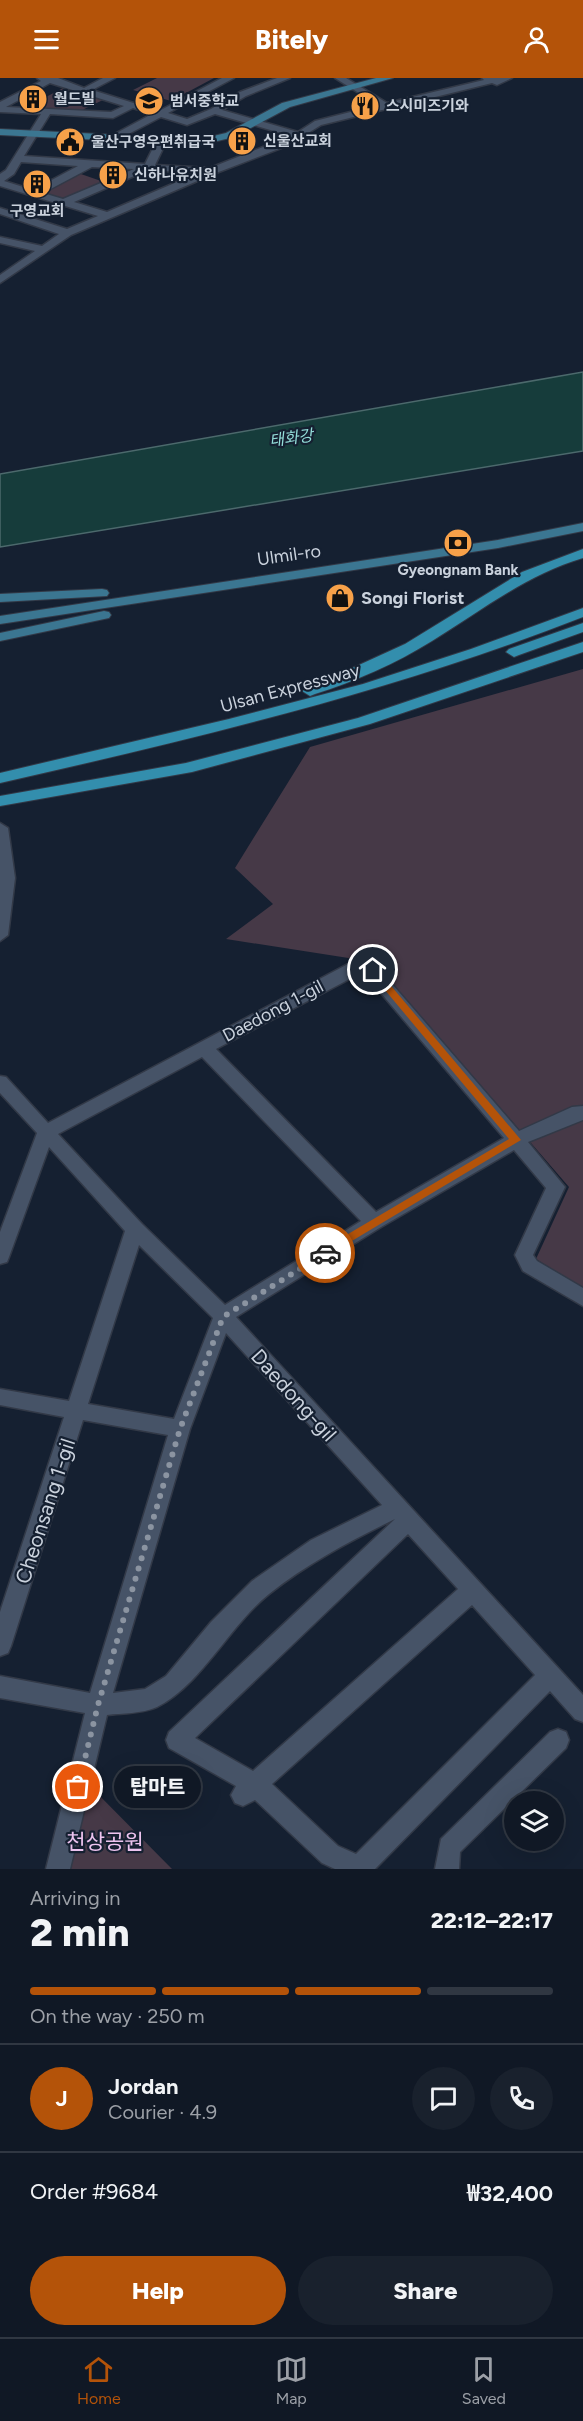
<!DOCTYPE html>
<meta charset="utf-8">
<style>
:root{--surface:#101825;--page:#19212d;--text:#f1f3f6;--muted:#9ca0a7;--line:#303742;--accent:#b45309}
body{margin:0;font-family:Figtree,"Noto Sans KR",sans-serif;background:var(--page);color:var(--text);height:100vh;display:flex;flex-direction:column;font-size:22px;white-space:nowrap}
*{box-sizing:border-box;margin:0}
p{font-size:20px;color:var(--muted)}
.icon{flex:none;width:33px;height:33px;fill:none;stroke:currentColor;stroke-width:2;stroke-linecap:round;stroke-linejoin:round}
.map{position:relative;height:1791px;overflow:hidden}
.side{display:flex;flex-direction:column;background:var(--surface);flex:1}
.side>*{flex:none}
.controls{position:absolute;left:504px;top:1713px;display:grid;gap:12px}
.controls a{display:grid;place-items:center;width:60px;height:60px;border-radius:50%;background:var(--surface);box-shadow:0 6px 24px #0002,0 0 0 2px var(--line);font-size:30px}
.pin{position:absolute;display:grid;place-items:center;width:51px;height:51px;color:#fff;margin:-26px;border:3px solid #fff;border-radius:50%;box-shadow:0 2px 6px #0007}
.courier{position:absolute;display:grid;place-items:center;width:60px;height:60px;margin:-30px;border:4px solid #b45309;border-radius:50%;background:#fff;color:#222;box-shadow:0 2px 8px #0007}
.bubble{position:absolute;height:42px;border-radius:21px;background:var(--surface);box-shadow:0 6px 24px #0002,0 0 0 2px var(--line);font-size:20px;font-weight:800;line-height:42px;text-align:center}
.headline em{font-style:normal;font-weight:800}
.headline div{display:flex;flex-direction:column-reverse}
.headline{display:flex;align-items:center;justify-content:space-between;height:102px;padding:0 30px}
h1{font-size:39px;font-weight:800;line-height:45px}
.bar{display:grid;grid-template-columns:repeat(4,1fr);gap:9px 6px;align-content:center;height:72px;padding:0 30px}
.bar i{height:8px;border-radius:4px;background:var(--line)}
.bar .current{background:var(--accent)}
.bar p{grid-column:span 4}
.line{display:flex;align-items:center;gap:15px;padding:0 30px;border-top:2px solid var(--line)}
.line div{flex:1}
.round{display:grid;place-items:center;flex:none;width:63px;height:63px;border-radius:32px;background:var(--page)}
.action{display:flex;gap:12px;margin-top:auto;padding:12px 30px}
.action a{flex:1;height:69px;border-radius:36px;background:var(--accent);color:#fff;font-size:24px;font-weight:800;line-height:69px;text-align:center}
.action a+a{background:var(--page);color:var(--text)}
header{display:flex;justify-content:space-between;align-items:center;height:78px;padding:0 30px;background:var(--accent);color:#fff;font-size:27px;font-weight:800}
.menu{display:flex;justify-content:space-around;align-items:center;height:84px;border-top:2px solid var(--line);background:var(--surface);font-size:16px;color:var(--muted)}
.menu a{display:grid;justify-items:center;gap:3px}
.menu .current{color:var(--accent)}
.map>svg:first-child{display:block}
.green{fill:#463947}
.water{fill:#163c3b;stroke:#4c696c;stroke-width:1.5}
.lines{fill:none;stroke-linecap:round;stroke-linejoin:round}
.minor-casing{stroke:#323947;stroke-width:3}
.major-casing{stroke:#323947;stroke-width:2}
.highway-casing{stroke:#323947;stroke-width:2}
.minor{fill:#465367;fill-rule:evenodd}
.major{fill:#3b7691;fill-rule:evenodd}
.highway{fill:#338ead;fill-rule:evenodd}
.route{fill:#b45309}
.done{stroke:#8b94a1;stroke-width:6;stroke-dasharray:0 10.8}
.labels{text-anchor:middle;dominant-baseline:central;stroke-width:4.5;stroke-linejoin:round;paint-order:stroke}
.far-poi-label{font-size:15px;font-weight:bold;fill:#cad2dd;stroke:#152031;text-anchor:start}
.far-water-label{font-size:16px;font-style:italic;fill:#93ddd9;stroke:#152031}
.street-label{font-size:18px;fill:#cad2dd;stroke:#152031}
.poi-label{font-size:18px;font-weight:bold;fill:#cad2dd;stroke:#152031;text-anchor:start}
.near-street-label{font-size:21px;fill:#cad2dd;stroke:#152031}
.near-park-label{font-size:21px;fill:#edc4ef;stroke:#152031}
</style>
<header><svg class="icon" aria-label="menu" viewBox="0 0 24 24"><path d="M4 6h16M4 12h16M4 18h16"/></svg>Bitely<svg class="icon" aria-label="person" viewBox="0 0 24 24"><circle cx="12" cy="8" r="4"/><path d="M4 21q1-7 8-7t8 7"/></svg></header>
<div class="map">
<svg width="583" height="1791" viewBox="0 0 583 1791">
<rect width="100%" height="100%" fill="#152031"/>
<!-- green -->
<path class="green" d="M157 0H214L171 23 133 12Z
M63 10 103 22 80 33 27 29Z
M78 95 104 104 66 121 45 116 44 113Z
M583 591V1210L536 1181 569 1109 374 884 226 861 273 826 235 790 310 669Z
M87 1705 172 1791H71Z"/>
<!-- water -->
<path class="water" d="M583 294V373L0 469V396Z"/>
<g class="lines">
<!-- minor casing -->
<g class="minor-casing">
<path id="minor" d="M37 0H58L84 10 103 0H115L92 12 159 33 222 0H234L168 35 187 41 211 31 240 14 277 0H290L246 18 222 32 298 54 315 43 378 27 335 0H346L387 25 484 2 482 0H512L497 7 492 5 321 47 289 67 216 95 71 157 0 205V197L35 173 0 165V159L42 168 59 156 0 136V130L67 151 98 138 0 108V96L6 92 41 36 0 34V24L41 3ZM50 5 124 28 111 34 6 29ZM133 30 152 36 109 59V63H115L161 39 187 47 215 36 291 58 210 90 155 87 166 64 161 61 156 64 145 86 24 78 50 36 113 40ZM21 84 78 88 33 112 4 103 14 96ZM92 89 134 91 63 121 43 115ZM148 92 198 95 107 134 74 124Z
M0 745 8 750 15 800 8 857 0 863Z
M367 882 373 884 519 1053 572 1029 583 1028V1042L528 1064 565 1109 533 1177 537 1183 583 1210V1228L523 1193 515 1177 546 1110 514 1072 381 1149 236 1239 583 1617V1644L575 1641 550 1613 375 1791H335L322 1785 255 1722 243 1728 235 1725 231 1717 236 1708 169 1670 166 1662 169 1654 395 1441C350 1463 308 1485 269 1516 229 1548 202 1606 157 1629 142 1636 122 1635 107 1637L70 1791H46L85 1635 0 1620V1598L90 1615 168 1357 83 1342 11 1568 8 1575 0 1578V1534L64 1339 0 1327V1311L69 1323 125 1153 49 1069 9 1179 7 1184 0 1186V1154L37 1055 0 1015V998L6 999 48 1045 348 886ZM363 894 504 1060 376 1134 216 971ZM202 979 361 1143 225 1227 142 1146 58 1056ZM139 1167 213 1240 174 1341 88 1326ZM226 1255 382 1427 311 1462 252 1503 211 1544 166 1598 145 1611 113 1615 190 1351ZM408 1456 458 1511 253 1693 195 1660ZM472 1527 535 1597 356 1776 338 1768 272 1706Z
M558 1651 566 1654 569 1662 566 1670 460 1774 459 1791H435L441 1761 550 1654Z"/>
</g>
<!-- major casing -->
<g class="major-casing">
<path id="major" d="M376 0H393L290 29 234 59 201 67 0 57V51L201 61 226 55 282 25Z
M583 445V453L498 470 0 546V538L498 462Z
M102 511 107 512 109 515 107 518 0 524V516Z
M104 533 109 534 111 537 109 540 0 563V555Z"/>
</g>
<!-- highway casing -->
<g class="highway-casing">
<path id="highway" d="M583 471V480C526 497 481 533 432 563 395 586 356 603 315 616L310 618 302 613 405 566 522 494Z
M583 530V539C394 613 198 660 0 705V695L229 641 363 606 471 571Z
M583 545V554L519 577 514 579 506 574 509 571Z
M583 564V574L370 646 192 694 0 728V718L186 685 358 640Z"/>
</g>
<!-- minor -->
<use href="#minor" class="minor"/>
<!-- major -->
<use href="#major" class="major"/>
<!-- highway -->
<use href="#highway" class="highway"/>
</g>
<!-- route -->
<path class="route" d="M370 890H376L521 1062 325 1179 321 1178V1172L509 1061 370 894Z"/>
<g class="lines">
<!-- done -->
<path class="done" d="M78 1709 98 1627 180 1351 223 1239 325 1175"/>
</g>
<!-- icons -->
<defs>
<g id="building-disc" transform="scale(1.5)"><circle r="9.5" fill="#f7a149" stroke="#152031"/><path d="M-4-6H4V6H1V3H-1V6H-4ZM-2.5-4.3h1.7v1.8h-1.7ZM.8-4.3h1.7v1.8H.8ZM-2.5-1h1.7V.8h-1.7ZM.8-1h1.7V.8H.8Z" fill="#111"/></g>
<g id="school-disc" transform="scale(1.5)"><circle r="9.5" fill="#f7a149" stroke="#152031"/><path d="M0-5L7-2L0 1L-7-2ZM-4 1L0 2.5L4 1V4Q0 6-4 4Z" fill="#111"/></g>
<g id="restaurant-disc" transform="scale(1.5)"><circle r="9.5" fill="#f7a149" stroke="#152031"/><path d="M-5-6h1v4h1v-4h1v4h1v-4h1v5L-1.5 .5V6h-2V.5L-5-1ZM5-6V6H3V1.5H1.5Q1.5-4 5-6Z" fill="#111"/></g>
<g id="civic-disc" transform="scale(1.5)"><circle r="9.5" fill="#f7a149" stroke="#152031"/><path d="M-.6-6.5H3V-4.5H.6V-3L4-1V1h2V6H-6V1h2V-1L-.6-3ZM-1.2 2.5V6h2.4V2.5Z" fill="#111"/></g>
<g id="bank-disc" transform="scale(1.5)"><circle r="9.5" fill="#f7a149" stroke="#152031"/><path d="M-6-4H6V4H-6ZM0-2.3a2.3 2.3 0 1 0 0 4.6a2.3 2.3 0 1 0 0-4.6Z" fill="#111"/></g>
<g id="shop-disc" transform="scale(1.5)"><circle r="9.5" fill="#f7a149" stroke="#152031"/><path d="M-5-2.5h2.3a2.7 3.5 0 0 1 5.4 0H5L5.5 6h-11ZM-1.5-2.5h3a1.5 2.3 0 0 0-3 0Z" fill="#111"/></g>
</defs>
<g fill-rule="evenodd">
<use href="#building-disc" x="33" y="21"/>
<use href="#school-disc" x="149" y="23"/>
<use href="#restaurant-disc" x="365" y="28"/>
<use href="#building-disc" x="242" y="63"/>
<use href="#civic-disc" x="70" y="64"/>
<use href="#building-disc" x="113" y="97"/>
<use href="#building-disc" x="37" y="106"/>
<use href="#bank-disc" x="458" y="465"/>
<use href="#shop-disc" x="340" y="520"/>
</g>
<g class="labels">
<!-- far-poi labels -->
<g class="far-poi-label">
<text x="54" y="21">월드빌</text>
<text x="170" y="23">범서중학교</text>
<text x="386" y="28">스시미즈기와</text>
<text x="263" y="63">신울산교회</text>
<text x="91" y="64">울산구영우편취급국</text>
<text x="134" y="97">신하나유치원</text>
<text x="37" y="133" text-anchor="middle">구영교회</text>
<text x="458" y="492" text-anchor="middle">Gyeongnam Bank</text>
</g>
<!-- far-water labels -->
<g class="far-water-label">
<text transform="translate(291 360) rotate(-8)">태화강</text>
</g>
<!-- street labels -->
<g class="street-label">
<text transform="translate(289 477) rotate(-8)">Ulmil-ro</text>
<text transform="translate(290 610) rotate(-15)">Ulsan Expressway</text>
<text transform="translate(273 933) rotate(-28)">Daedong 1-gil</text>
</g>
<!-- poi labels -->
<g class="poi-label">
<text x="361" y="520">Songi Florist</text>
</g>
<!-- near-street labels -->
<g class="near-street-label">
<text transform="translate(294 1317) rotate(48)">Daedong-gil</text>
<text transform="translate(45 1433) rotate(-72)">Cheonsang 1-gil</text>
</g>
<!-- near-park labels -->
<g class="near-park-label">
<text x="105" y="1763">천상공원</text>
</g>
</g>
</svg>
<div class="controls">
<a><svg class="icon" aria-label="layers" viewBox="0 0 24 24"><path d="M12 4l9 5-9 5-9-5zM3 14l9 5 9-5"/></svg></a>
</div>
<div class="pin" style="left:78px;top:1709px;background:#ea580c"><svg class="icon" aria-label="bag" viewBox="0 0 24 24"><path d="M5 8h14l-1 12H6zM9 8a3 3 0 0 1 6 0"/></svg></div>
<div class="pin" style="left:373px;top:892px;background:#1f2937"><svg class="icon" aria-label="home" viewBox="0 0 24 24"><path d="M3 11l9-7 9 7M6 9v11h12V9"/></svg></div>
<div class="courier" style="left:325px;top:1175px"><svg class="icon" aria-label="car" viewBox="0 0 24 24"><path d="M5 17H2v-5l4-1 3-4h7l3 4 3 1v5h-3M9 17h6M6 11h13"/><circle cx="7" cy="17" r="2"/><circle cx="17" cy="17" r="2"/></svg></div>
<div class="bubble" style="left:114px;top:1688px;width:87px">탑마트</div>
</div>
<section class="side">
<div class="headline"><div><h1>2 min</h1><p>Arriving in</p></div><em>22:12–22:17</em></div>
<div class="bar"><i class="current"></i><i class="current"></i><i class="current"></i><i></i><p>On the way · 250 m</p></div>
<div class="line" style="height:108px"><b class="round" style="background:var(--accent);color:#fff">J</b><div><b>Jordan</b><p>Courier · 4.9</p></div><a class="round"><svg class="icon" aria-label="chat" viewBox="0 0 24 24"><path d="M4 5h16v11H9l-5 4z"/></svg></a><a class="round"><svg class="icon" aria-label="phone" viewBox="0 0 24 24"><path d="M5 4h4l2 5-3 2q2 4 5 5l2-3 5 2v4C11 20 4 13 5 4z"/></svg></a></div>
<div class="line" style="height:78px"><div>Order #9684</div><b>₩32,400</b></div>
<div class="action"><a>Help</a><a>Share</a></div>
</section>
<nav class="menu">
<a class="current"><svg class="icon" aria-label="home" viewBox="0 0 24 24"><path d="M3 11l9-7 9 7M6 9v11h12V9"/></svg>Home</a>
<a><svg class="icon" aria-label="map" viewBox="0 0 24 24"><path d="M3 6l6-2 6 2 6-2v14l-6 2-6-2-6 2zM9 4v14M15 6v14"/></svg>Map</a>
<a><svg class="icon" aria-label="saved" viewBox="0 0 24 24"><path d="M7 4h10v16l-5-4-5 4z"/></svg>Saved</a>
</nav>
